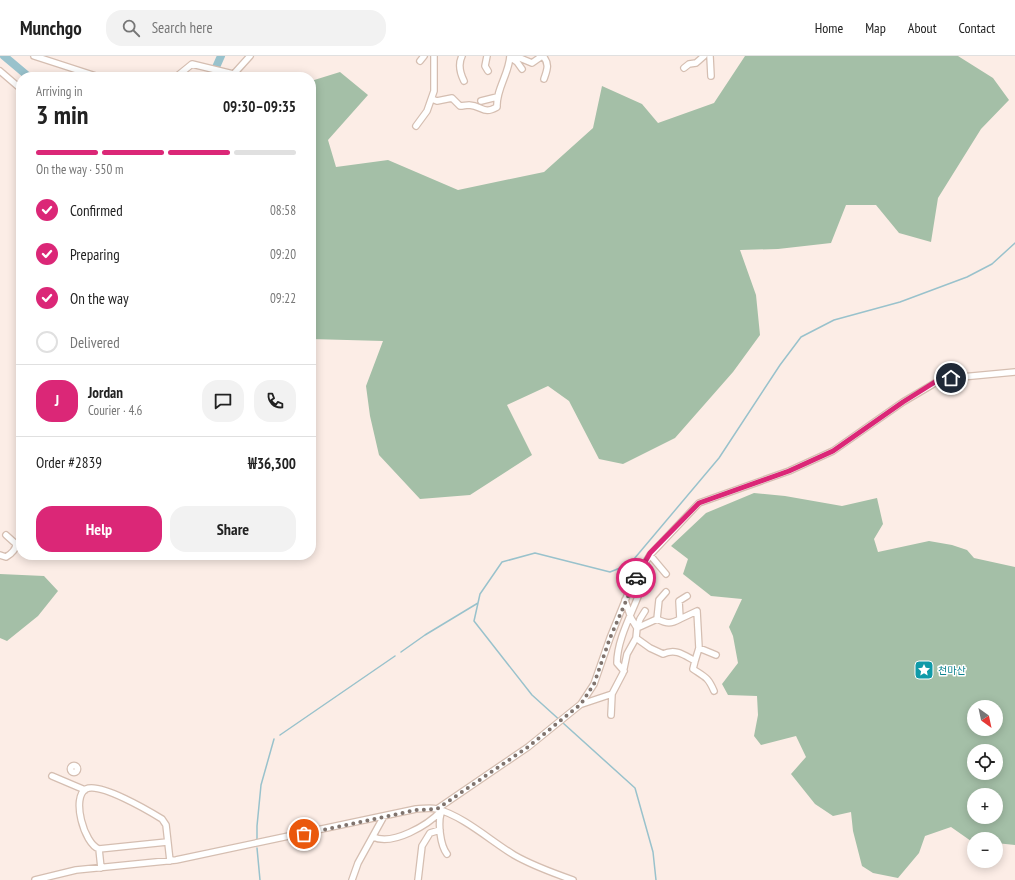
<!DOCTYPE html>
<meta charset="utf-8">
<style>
:root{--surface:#fff;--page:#f2f2f2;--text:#222;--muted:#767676;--line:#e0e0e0;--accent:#db2777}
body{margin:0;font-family:"PT Sans Narrow","Noto Sans KR",sans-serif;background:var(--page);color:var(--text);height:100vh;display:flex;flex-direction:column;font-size:15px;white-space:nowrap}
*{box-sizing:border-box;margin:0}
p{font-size:13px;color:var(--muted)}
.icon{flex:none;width:22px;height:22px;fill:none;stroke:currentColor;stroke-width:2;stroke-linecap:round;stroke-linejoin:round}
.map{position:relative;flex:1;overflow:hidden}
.drawer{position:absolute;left:16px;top:16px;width:300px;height:488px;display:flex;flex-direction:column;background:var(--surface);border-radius:16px;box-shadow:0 2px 10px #0003}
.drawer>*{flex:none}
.needle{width:26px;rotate:147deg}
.fabs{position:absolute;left:967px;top:644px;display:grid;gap:8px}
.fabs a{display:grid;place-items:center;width:36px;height:36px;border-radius:50%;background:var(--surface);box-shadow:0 2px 10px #0003;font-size:20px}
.pin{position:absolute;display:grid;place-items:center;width:34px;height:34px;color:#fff;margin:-17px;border:2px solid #fff;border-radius:50%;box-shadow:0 1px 4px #0007}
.courier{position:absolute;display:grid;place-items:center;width:40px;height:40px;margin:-20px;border:3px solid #db2777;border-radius:50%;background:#fff;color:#222;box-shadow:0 1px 5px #0007}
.head em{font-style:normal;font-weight:800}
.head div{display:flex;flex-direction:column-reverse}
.head{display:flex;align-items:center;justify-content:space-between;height:68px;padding:0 20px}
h1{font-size:26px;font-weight:800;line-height:30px}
.bar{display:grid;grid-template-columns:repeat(4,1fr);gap:6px 4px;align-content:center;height:48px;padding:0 20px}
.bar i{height:5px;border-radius:3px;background:var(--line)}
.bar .selected{background:var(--accent)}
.bar p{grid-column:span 4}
.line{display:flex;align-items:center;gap:10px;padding:0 20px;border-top:1px solid var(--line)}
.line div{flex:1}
.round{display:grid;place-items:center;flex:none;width:42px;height:42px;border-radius:16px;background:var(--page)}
ol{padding:0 20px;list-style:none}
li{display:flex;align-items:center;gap:12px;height:44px}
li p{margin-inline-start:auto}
li .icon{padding:4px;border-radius:50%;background:var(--accent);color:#fff;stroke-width:4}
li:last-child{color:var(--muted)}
li i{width:22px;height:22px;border:2px solid var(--line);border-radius:50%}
.button{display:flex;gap:8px;margin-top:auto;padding:8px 20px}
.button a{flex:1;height:46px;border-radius:16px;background:var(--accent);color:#fff;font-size:16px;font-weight:800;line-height:46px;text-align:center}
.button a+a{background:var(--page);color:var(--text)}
header{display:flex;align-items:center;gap:24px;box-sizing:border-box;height:56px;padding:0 20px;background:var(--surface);border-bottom:1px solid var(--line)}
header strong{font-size:19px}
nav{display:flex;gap:22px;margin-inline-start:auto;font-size:14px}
.search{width:280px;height:36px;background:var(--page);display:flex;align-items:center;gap:10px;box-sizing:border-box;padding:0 14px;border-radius:16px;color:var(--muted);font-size:15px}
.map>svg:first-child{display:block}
.forest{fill:#a4bfa7;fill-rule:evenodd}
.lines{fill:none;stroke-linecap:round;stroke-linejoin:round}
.stream{stroke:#99c2cc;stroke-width:1.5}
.river{stroke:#99c2cc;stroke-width:8}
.minor-casing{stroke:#d5beb1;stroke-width:8}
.minor{stroke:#fff;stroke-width:5.5}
.done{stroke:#80746e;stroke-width:4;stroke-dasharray:0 7.2}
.route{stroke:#db2777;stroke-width:5}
.labels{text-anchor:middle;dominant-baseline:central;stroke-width:3;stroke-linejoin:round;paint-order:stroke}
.culture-label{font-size:10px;fill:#0d838f;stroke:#fefefe;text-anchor:start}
</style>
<header>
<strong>Munchgo</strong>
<div class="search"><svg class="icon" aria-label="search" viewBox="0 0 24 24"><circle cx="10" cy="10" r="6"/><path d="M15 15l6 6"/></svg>Search here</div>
<nav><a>Home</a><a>Map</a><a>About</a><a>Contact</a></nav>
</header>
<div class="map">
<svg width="1015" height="824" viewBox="0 0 1015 824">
<rect width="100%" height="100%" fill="#fcede6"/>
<!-- forest -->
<path class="forest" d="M745 0H958L993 22 1009 44 981 73 938 142 931 186 899 177 876 149H846L831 187 778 193 740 194 756 239 760 279 733 316 675 382 623 408 599 403 569 345 548 330 507 349 532 399 470 439 420 443 379 399 370 360 366 330 383 285 311 283V25L340 16 368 39 328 84 336 111 388 104 458 134 544 116 593 72 602 30 642 48 658 67 714 47Z
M754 437 785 440 842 450 877 442 883 468 874 483 878 496 929 485 952 489 967 494 974 502 1015 511V789L996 787V783H974V785H971L951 771 925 780 919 797 898 822 873 817 862 810 853 775 851 756 833 760 815 748 791 718 806 701 796 680 761 689 754 680 758 659 757 640 728 639 722 628 738 607 733 580 729 571 742 543 711 540 683 518 688 503 671 490 706 457ZM974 651H996V673H974ZM974 695H996V717H974ZM974 739H996V761H974Z
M0 518 44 520 58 535 38 560 7 585 0 582Z"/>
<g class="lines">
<!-- stream -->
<path class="stream" d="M634 503 719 402 780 309 801 281 834 264 900 246 967 221 992 208 1015 187
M630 508 610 516 535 497 502 506 480 538 474 565 532 639 635 732 653 796 656 824
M401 596 425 579 478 547
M280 679 395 600
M257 783V770L261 729 274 683
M257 792 260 824"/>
<!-- river -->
<path class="river" d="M4 0 29 21
M210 21 213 18 221 0"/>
<!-- minor casing -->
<g class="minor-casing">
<path id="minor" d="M34 0 99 21
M462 0C458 8 460 17 464 25
M487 0 485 10 488 15
M543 0C550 8 547 14 544 23
M710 0 711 20
M510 1 515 0 532 7 542 0
M510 1 517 6 522 13
M420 5 424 0
M684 12 689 8 696 7 704 0
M0 15 21 33
M176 21 192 8 233 18
M231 21 250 0
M432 43 437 45 452 42 460 50C463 50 466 49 469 49 483 50 483 59 497 51 496 33 509 18 510 0
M481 45 497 41
M416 70 427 55 434 35V0
M0 499 6 501C11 498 16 494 16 488L6 479
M650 499 666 518
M657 563C667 568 671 568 680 563L679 545 687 540
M680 563 697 555 699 592 695 605
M637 572 657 563 659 544 666 536
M637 572 640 563 645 555
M636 582 650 592 663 598C676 592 684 599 695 605L693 613C705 621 708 621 714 635
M699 592 716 599
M624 615 617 607C617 582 634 554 642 530L638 518
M582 648 612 638 623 617 627 598 636 582 637 572 631 562 625 544
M611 659 612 638
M70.5 713a3.5 3.5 0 1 1 7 0a3.5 3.5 0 1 1-7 0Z
M52 720 85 734
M437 753 528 691 581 648 594 628 610 582 631 530 650 499 699 447 789 415 833 395 903 346 935 327 951 322 1015 316
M441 757C438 767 440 789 447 798
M373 781C393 790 428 769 441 755
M99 793C84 788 71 741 86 733 100 726 149 755 162 763L166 769 170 805
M101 812 99 793 167 786
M35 824 76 814 176 804 416 753C423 753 430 751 437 753 463 760 491 785 514 799 533 810 553 817 573 824
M352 824 358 807 384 760
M418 824 422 790 430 777 440 774"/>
</g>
<!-- minor -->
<use href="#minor" class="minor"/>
</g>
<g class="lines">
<!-- done -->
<path class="done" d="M304 778 416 754 437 753 528 691 581 648 594 628 610 582 636 522"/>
<!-- route -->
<path class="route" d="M636 522 650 497 699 447 789 415 833 395 903 346 935 326 951 322"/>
</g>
<!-- icons -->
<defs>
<g id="sight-square" transform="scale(1)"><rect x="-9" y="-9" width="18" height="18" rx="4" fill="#0f9aa8" stroke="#fefefe"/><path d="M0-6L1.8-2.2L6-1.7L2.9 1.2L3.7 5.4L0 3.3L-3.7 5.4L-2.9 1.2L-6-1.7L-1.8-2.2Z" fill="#fff"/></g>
</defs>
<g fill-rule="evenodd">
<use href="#sight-square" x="924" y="614"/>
</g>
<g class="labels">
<!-- culture labels -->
<g class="culture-label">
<text x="938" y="614">천마산</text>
</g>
</g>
</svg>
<div class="fabs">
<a><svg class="needle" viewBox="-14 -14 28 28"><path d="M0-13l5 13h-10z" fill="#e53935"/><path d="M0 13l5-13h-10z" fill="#767676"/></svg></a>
<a><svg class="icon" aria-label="locate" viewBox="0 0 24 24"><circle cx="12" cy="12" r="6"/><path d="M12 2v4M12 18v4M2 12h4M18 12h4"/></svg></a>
<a>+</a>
<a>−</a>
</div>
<div class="pin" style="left:304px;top:778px;background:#ea580c"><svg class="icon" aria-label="bag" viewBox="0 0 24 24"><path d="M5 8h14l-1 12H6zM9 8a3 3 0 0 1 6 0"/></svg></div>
<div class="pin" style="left:951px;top:322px;background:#1f2937"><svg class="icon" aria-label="home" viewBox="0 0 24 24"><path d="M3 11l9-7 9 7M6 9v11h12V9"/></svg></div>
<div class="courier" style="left:636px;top:522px"><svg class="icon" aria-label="car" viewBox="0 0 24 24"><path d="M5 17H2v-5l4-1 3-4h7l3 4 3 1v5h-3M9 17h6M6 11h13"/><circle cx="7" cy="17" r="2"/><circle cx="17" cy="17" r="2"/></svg></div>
<section class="drawer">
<div class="head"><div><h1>3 min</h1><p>Arriving in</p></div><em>09:30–09:35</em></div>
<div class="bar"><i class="selected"></i><i class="selected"></i><i class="selected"></i><i></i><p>On the way · 550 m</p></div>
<ol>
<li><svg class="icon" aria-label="check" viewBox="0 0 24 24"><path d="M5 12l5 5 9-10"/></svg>Confirmed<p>08:58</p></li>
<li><svg class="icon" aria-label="check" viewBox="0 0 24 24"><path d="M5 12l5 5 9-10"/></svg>Preparing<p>09:20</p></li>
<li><svg class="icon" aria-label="check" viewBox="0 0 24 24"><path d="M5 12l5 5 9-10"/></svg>On the way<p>09:22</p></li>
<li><i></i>Delivered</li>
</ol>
<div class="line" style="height:72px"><b class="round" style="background:var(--accent);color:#fff">J</b><div><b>Jordan</b><p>Courier · 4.6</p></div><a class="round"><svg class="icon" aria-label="chat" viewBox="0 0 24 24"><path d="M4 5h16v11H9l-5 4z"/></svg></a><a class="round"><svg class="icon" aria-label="phone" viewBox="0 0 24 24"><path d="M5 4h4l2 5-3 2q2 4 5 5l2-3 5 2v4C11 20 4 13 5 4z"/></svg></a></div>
<div class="line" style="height:52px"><div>Order #2839</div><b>₩36,300</b></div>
<div class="button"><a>Help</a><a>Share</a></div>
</section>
</div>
